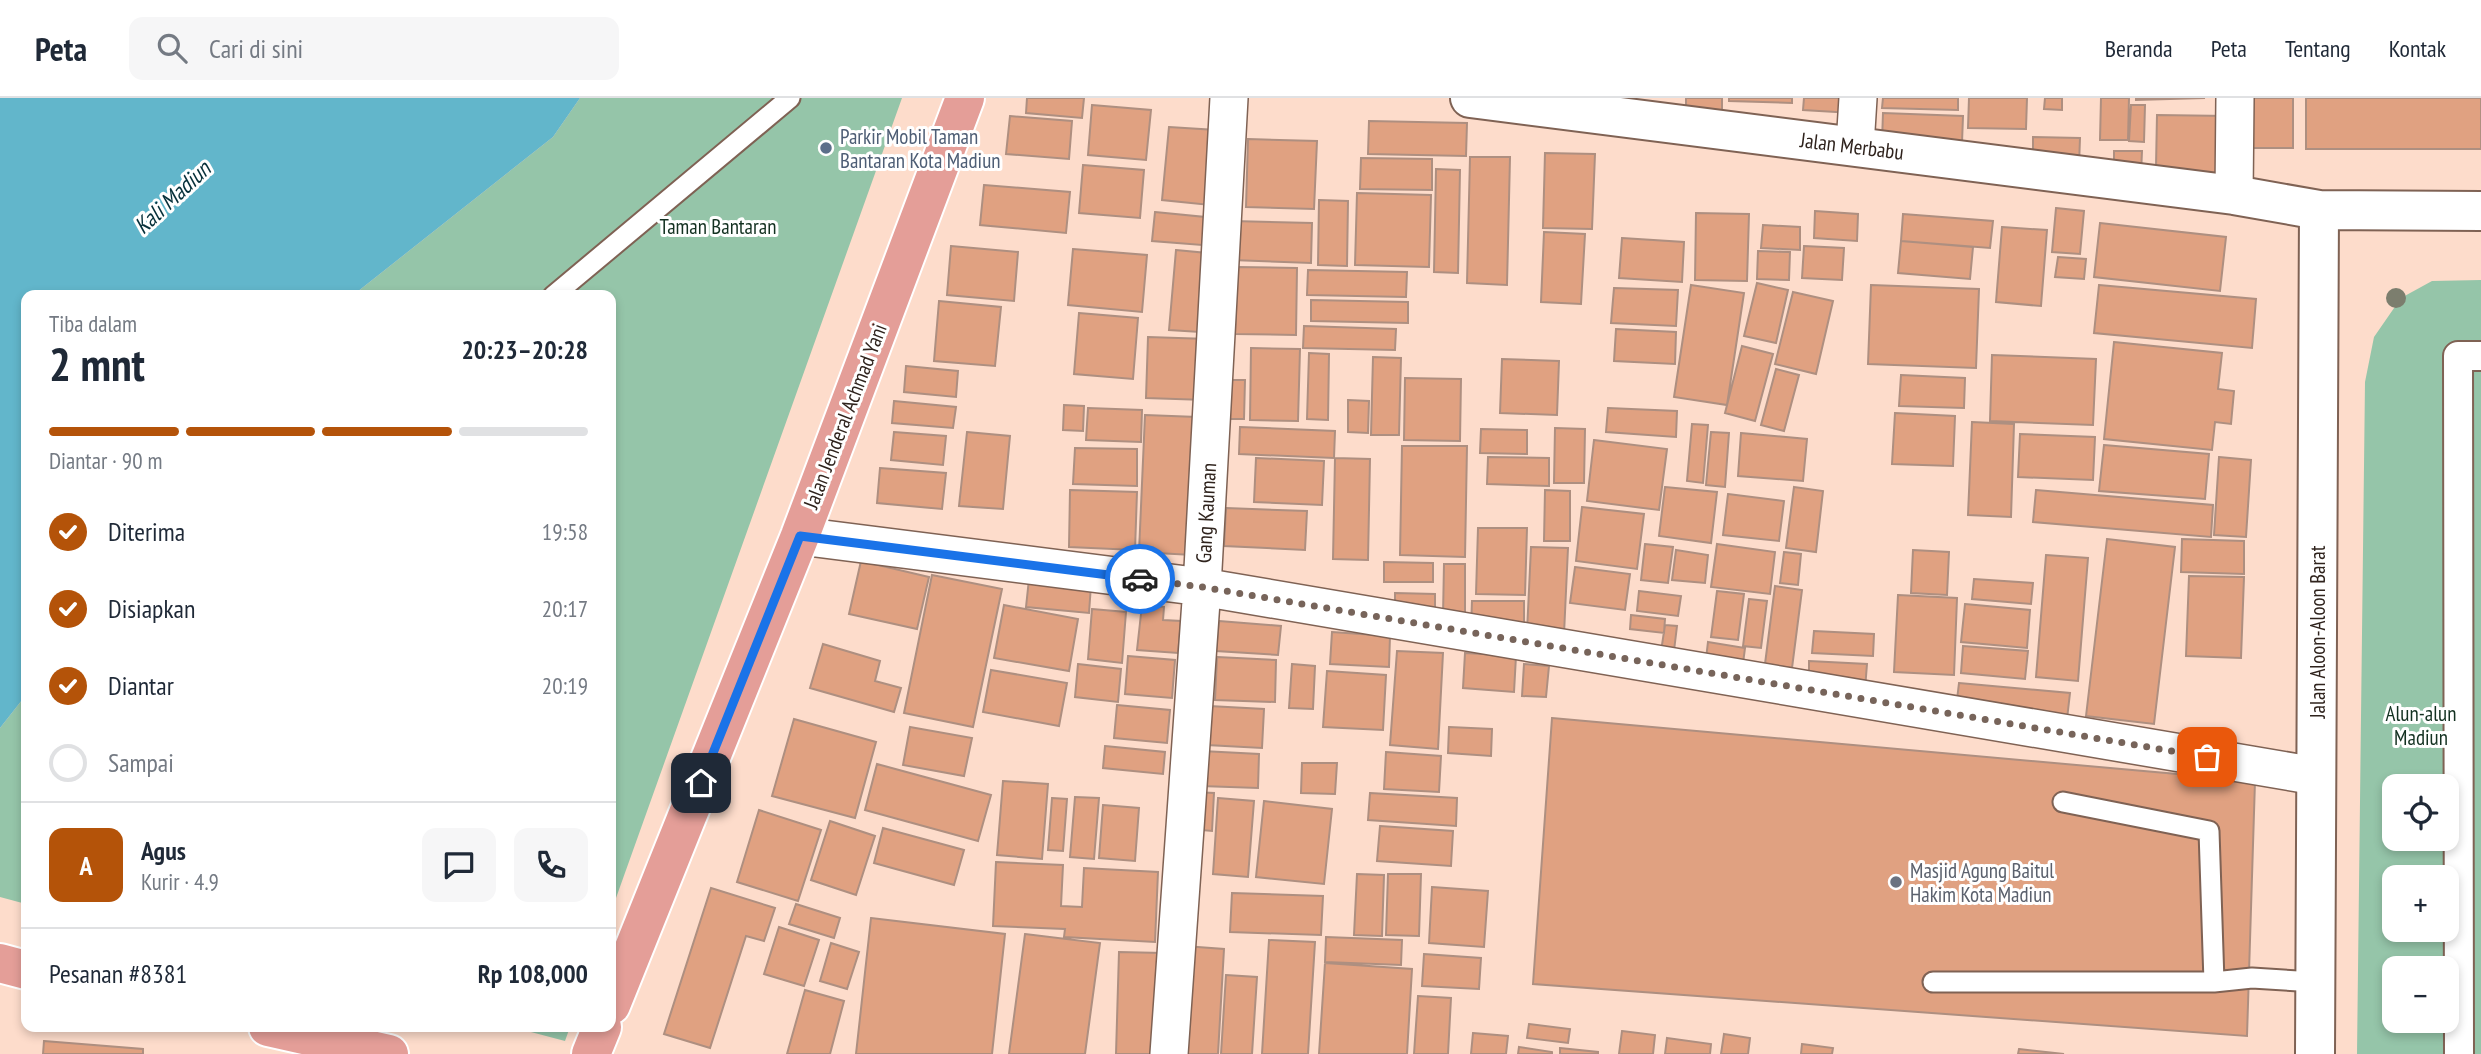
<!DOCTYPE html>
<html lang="id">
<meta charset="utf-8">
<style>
:root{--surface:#fff;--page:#f6f6f7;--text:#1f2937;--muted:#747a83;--line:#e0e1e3;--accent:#b45309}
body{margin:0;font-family:"PT Sans Narrow",sans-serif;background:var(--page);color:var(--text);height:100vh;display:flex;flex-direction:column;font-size:26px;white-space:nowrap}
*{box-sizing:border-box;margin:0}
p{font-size:23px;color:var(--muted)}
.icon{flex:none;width:38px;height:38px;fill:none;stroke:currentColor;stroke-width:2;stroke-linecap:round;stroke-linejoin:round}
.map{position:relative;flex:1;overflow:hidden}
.drawer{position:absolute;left:21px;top:192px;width:595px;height:742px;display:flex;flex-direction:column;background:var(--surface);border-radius:14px;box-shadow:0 4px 10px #0003}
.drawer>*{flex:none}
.buttons{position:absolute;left:2382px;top:676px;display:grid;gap:14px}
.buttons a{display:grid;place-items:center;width:77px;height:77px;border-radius:14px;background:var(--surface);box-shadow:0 4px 10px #0003;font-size:35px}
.pin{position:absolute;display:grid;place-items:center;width:60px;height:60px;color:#fff;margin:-30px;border-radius:14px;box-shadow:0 4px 10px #0006}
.courier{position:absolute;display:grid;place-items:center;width:70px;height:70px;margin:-35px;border:5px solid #1a73e8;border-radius:50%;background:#fff;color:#222;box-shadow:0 2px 9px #0007}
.head em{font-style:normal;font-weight:800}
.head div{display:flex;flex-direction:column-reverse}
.head{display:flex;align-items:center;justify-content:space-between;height:119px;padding:0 28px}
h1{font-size:46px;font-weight:800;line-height:52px}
.bar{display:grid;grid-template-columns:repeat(4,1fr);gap:10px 7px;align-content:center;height:84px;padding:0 28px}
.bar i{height:9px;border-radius:5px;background:var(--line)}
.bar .on{background:var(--accent)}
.bar p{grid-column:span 4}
.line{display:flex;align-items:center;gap:18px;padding:0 28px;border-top:2px solid var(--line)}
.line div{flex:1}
.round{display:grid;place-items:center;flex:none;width:74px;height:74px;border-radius:14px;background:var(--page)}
ol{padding:0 28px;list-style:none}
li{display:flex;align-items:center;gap:21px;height:77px}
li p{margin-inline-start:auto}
li .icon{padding:7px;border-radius:50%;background:var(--accent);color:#fff;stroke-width:4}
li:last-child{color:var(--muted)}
li i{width:38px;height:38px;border:4px solid var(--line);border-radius:50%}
header{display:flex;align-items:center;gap:42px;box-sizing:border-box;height:98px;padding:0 35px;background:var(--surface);border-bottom:2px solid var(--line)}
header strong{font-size:33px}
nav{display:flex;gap:38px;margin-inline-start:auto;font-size:24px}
.search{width:490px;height:63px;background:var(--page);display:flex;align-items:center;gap:18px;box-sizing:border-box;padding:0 24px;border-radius:14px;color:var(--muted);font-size:26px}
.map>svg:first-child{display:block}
.green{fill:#95c5a9;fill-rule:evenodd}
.water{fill:#62b6cb}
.building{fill:#e0a181;stroke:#ae8f80;stroke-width:2}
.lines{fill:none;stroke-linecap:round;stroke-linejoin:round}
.service-casing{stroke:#7f6254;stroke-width:23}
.pedestrian-casing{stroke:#7f6254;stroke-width:32}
.minor-casing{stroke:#7f6254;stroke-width:40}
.tertiary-casing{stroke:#7f6254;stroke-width:42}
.trunk-casing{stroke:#fff;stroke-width:42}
.service{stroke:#fff;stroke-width:19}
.pedestrian{stroke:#fff;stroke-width:28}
.minor{stroke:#fff;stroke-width:37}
.tertiary{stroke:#fff;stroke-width:38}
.trunk{stroke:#e49e98;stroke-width:38}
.tree{fill:#7c7e6e}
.done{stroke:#77645a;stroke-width:7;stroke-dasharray:0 12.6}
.route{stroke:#1a73e8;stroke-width:9}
.service-dot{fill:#5c6f8a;stroke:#fff;stroke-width:2.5}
.worship-dot{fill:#6b7280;stroke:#fff;stroke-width:2.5}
.labels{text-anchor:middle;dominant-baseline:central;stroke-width:6;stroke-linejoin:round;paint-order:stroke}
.service-label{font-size:21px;fill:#4e5e75;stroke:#fff;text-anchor:start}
.street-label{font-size:21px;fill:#2f231d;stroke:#fff}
.park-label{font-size:21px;fill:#133121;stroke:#fff}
.worship-label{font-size:21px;fill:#5b616d;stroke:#fff;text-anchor:start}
.water-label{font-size:23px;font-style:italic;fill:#06303a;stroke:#fff}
</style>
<header>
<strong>Peta</strong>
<div class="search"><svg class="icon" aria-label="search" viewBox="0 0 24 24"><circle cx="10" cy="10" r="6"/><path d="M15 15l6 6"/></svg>Cari di sini</div>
<nav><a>Beranda</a><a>Peta</a><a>Tentang</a><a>Kontak</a></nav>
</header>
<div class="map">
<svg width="2481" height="956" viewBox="0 0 2481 956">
<rect width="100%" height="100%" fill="#fddccb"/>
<!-- green -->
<path class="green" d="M580 0H902L611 814V198H352L553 39Z
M2481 182V956H2357L2365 284 2374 239 2401 200 2432 183ZM2394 688H2446V740H2394ZM2394 779H2446V831H2394ZM2394 870H2446V922H2394Z
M26 597V806L0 799V630Z
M512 929H570L565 943Z"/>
<!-- water -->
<path class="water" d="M0 0H580L553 39 352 198H26V597L0 630Z"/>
<!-- building -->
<path class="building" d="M1027 0H1084L1082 20 1026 15Z
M1686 0H1722V14L1686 12Z
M1729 0H1792V5L1729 3Z
M1804 0H1852V15L1803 12Z
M1883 0H1958V12L1882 10Z
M1969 0H2027L2026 31 1968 30Z
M2045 0H2062V12L2044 11Z
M2101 0H2129L2128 42H2100Z
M2136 0H2205L2136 2Z
M2243 0H2293V50H2243Z
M2306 0H2481V51H2306Z
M1092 7 1151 12 1146 62 1088 57Z
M2131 7H2145L2144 44 2129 43Z
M1883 15 1963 18 1962 45 1882 43Z
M2157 17 2228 18 2226 80 2156 69Z
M1010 18 1072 23 1069 61 1006 56Z
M1369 23 1467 25 1466 58 1368 56Z
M1169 29 1216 32 1210 107 1162 102Z
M2033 39 2080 40 2079 67 2033 66Z
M1248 41 1317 43 1314 111 1246 109Z
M2114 53H2142L2141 76 2114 75Z
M1545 55 1595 56 1592 131 1543 130Z
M1470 59H1510L1507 187 1467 185Z
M1361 60 1432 61V92L1360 91Z
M1083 67 1144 72 1140 120 1079 115Z
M1436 71 1460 72 1458 175 1434 174Z
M984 87 1070 94 1066 135 980 127Z
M1357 95 1431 97 1429 169 1355 167Z
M1319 102 1348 103 1347 168 1318 167Z
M2056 110 2084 113 2080 156 2052 154Z
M1815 113 1858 116 1857 143 1814 140Z
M1155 114 1205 119 1202 147 1152 143Z
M1696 115 1749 116 1747 183 1695 182Z
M1903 116 1993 123 1990 150 1901 143Z
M1232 123 1312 125 1311 165 1232 162Z
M2100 125 2226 139 2220 193 2094 179Z
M1763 127 1800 129V152L1761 150Z
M2002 129 2047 132 2041 208 1996 204Z
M1544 134 1585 136 1581 206 1541 204Z
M1622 140 1684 144 1682 184 1619 180Z
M1901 143 1973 149 1970 181 1898 175Z
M951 148 1018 154 1014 203 947 197Z
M1804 148 1844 150 1842 182 1802 180Z
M1073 151 1147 157 1142 214 1068 207Z
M1176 152 1207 155 1200 234 1169 232Z
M1758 153 1790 154 1789 182 1757 181Z
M2058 159 2086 161 2084 181 2055 179Z
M1237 169 1297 170 1296 237 1235 236Z
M1308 172 1407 174 1406 199 1307 197Z
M1757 185 1788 192 1776 245 1744 238Z
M1691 187 1744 195 1727 307 1674 299Z
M1871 187 1979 191 1976 270 1868 266Z
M2099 187 2256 201 2252 250 2094 235Z
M1614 190 1678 192 1676 228 1611 225Z
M1793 194 1833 203 1816 276 1775 266Z
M1311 202 1408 204V225L1311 223Z
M939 203 1001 209 995 268 934 263Z
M1079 215 1138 220 1133 281 1074 276Z
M1304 228 1396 231 1395 252 1303 250Z
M1616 231 1676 234 1675 266 1614 263Z
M1148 239 1208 241 1205 302 1146 300Z
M2114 244 2222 255 2218 291 2234 293 2231 326 2215 324 2212 352 2104 341Z
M1742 248 1773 256 1755 323 1725 315Z
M1251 250 1300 251 1298 323 1250 322Z
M1309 255 1329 256 1328 322 1307 321Z
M1992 257 2096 261 2093 327 1990 323Z
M1373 259 1401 260 1399 337H1371Z
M1502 261 1559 263 1557 317 1500 315Z
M906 268 958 273 956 299 904 294Z
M1776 271 1799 277 1784 333 1761 327Z
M1901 277 1965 280 1964 310 1899 308Z
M1405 280 1461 281 1460 343 1404 342Z
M1222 282H1245L1244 321H1221Z
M1348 302 1369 303 1368 335 1348 334Z
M894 303 956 309 953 330 892 325Z
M1064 307 1084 308 1083 333 1063 332Z
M1088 310 1142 312 1141 344 1086 342Z
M1608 310 1677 313 1676 339 1606 334Z
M1895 315 1955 318 1953 368 1892 366Z
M1145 317 1197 319 1192 457 1139 454Z
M1972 324 2014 326 2011 419 1968 417Z
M1692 326 1708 327 1703 385 1687 383Z
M1240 329 1335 333 1334 360 1239 356Z
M1555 330 1585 331 1584 385H1554Z
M1481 331 1527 332V356L1480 355Z
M894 334 946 338 943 367 891 362Z
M967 334 1010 338 1003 411 959 408Z
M1711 334 1729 335 1725 389 1706 387Z
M1741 335 1807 341 1803 383 1738 378Z
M2020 336 2095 339 2093 382 2018 379Z
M1594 342 1667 351 1659 412 1587 403Z
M2104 347 2209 356 2205 401 2099 393Z
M1402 348H1467L1465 459 1400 457Z
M1075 350 1137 351V388L1073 386Z
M1488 359 1549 360V388L1487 386Z
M2219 359 2251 362 2246 439 2214 437Z
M1256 360 1324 363 1322 407 1254 404Z
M1335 360 1370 361 1368 462 1333 461Z
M880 370 946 375 942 411 877 405Z
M1665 389 1717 394 1711 445 1659 438Z
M1794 389 1823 393 1816 454 1786 450Z
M1070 392 1137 394 1135 452 1069 449Z
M1545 392 1570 393V443H1544Z
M2036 392 2213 407 2211 439 2033 424Z
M1728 396 1784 403 1779 443 1723 437Z
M1582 409 1644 416 1637 471 1576 463Z
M1226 410 1307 413 1305 452 1224 448Z
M1478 430H1527L1525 497 1476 496Z
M2107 441 2175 449 2154 626 2086 618Z
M2182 441 2244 443V476L2181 474Z
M1645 446 1673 449 1668 485 1641 482Z
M1717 446 1775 454 1770 496 1711 489Z
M1531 449 1568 450 1564 536 1527 534Z
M1676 452 1708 457 1705 485 1672 482Z
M1913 452 1949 454 1947 497 1911 495Z
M1784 454 1801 456 1798 487 1780 485Z
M2046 457 2088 460 2078 583 2036 579Z
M861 463 929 479 917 531 849 516Z
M1384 464 1433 465V484H1384Z
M1444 466H1465V519L1443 518Z
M1575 469 1630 476 1625 512 1570 505Z
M932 477 1002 491 973 629 904 615Z
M2189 478 2244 479 2241 560 2186 558Z
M1029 481 1091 487 1089 515 1026 509Z
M1974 481 2033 485 2031 506 1972 501Z
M1775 488 1802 492 1792 570 1765 566Z
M1639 493 1681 498 1678 518 1637 513Z
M1717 493 1744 496 1738 542 1711 539Z
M1395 495 1435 496V519L1395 518Z
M1898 497 1957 500 1954 577 1894 574Z
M1749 501 1767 503 1761 550 1743 548Z
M1472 503H1524V531H1471Z
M1965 506 2030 512 2027 550 1961 544Z
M1004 507 1078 521 1069 573 994 560Z
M1142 507 1164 509 1163 522 1181 523 1178 555 1137 552Z
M1092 511 1126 514 1122 565 1088 561Z
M1631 517 1665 521 1664 535 1630 531Z
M1219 523 1281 528 1278 557 1216 553Z
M1665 527 1677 528 1673 561 1660 560Z
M1814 533 1874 536 1873 558 1812 555Z
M1332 534 1390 538 1389 569 1330 566Z
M1708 544 1745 550 1742 573 1705 569Z
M823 546 880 563 875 583 901 590 894 614 810 590Z
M1963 548 2028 553 2025 581 1961 575Z
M1397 553 1443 555 1438 651 1390 647Z
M1465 555 1516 558 1514 594 1463 590Z
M1128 558 1175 562 1172 600 1125 596Z
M1217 559 1276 562 1275 604 1215 602Z
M1809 563 1867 566 1865 591 1809 588Z
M1078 566 1121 571 1118 604 1075 599Z
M1292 566 1315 568 1313 611 1289 610Z
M1524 566 1549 568 1546 599 1522 598Z
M991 572 1067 585 1059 628 983 614Z
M1327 573 1386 577 1383 632 1323 629Z
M1959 585 2070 595 2067 621 1956 610Z
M1117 607 1170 612 1167 645 1114 640Z
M1209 608 1264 611 1262 650 1207 647Z
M1552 620 2255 683 2247 938 1533 886Z
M794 621 876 644 855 720 772 698Z
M910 629 972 640 964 678 903 667Z
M1449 629 1492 631 1491 658 1448 655Z
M1105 648 1165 654 1163 676 1103 670Z
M1202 653 1259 656 1258 690 1201 688Z
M1386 654 1441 658 1439 694 1384 691Z
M1302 665H1337L1335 696 1301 695Z
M877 666 991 697 978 743 865 712Z
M1003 683 1048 686 1042 761 997 757Z
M1193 694 1214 695 1212 733 1191 731Z
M1370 695 1457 700 1456 728 1368 722Z
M1075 699 1099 700 1094 761 1070 759Z
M1052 700 1067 701 1063 753 1048 752Z
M1218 700 1254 703 1248 779 1213 776Z
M1264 703 1332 711 1324 786 1256 779Z
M1103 707 1139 710 1135 763 1099 760Z
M759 712 821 732 798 803 737 784Z
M830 723 875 738 856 797 811 782Z
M1380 728 1453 733 1451 768 1377 763Z
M883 730 964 752 954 787 874 765Z
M996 764 1063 767 1061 808 1082 809 1084 770 1158 774 1155 844 1064 839 1065 831 993 828Z
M1357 776 1384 777 1382 838 1354 837Z
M1388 776H1421L1419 838 1386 837Z
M1432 789 1488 793 1484 849 1429 845Z
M711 790 775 810 764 843 746 838 710 950 664 936Z
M1232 795 1323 798 1321 837 1230 834Z
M796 806 840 820 834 840 789 826Z
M871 820 1005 836 992 956H856Z
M779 829 819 842 804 888 764 876Z
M1025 836 1100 845 1085 956H1009Z
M1326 839 1402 842 1401 867 1325 864Z
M1269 842 1315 844 1308 956H1262Z
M831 845 859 854 847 891 820 883Z
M1184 848 1224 851 1218 956H1178Z
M1119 854 1162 855 1159 956H1116Z
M1424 856 1481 860 1479 891 1422 888Z
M1325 865 1412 871 1407 956H1319Z
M1226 877 1257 879 1252 956H1221Z
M805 892 844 903 830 956H787Z
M1418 898 1451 900 1448 956H1414Z
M1529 926 1570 931 1568 945 1527 940Z
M1622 933 1655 937 1653 956H1619Z
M1473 935 1508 938 1506 956H1471Z
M1724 936 1750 940 1748 956H1721Z
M1667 940 1711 946 1710 956H1665Z
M44 943 143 951V956H43Z
M1802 946 1833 950 1832 956H1801Z
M1519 949 1552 954V956H1518Z
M1560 950 1598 954V956H1560Z
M2019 951 2064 956H2018Z"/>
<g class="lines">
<!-- service casing -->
<g class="service-casing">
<path id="service" d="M553 198 790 0
M2063 704 2209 733 2214 884
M1933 884H2214L2252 880 2315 884"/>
</g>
<!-- pedestrian casing -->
<g class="pedestrian-casing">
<path id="pedestrian" d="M2459 956 2458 258H2481"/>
</g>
<!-- minor casing -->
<g class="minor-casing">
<path id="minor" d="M1855 48 1858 0
M2234 97 2235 0
M800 438 1202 489 2316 678
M1169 956 1202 489 1229 0"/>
</g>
<!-- tertiary casing -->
<g class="tertiary-casing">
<path id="tertiary" d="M1470 0 2234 97 2319 112 2481 113
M2315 956 2319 112"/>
</g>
<!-- trunk casing -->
<g class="trunk-casing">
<path id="trunk" d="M0 865 26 872
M611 907 800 438 965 0
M268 929 389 956
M591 956 602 929"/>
</g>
<!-- service -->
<use href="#service" class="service"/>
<!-- pedestrian -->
<use href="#pedestrian" class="pedestrian"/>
<!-- minor -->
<use href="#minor" class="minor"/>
<!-- tertiary -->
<use href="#tertiary" class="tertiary"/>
<!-- trunk -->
<use href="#trunk" class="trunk"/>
</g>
<!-- trees -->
<circle class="tree" cx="2396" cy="200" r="10"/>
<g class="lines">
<!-- done -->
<path class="done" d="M1140 481 1202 489 2207 659"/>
<!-- route -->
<path class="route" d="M701 685 800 438 1140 481"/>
</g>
<!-- markers -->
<circle class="service-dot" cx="826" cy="50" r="7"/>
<circle class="worship-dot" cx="1896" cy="784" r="7"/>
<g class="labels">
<!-- service labels -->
<g class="service-label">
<text x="840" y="38">Parkir Mobil Taman<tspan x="840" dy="24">Bantaran Kota Madiun</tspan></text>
</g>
<!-- street labels -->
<g class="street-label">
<text transform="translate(1852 48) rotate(7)">Jalan Merbabu</text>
<text transform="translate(845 318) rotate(-69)">Jalan Jenderal Achmad Yani</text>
<text transform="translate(1206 415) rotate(-87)">Gang Kauman</text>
<text transform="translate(2317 534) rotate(-90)">Jalan Aloon-Aloon Barat</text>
</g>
<!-- park labels -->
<g class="park-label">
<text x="718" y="128">Taman Bantaran</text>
<text x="2421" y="615">Alun-alun<tspan x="2421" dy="24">Madiun</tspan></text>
</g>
<!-- worship labels -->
<g class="worship-label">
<text x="1910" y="772">Masjid Agung Baitul<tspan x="1910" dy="24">Hakim Kota Madiun</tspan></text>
</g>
<!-- water labels -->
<g class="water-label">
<text transform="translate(172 99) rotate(-43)">Kali Madiun</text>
</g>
</g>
</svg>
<div class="buttons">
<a><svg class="icon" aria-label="locate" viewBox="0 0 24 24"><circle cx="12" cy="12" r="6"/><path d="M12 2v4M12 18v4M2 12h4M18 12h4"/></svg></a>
<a>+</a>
<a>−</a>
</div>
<div class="pin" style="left:2207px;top:659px;background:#ea580c"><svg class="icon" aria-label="bag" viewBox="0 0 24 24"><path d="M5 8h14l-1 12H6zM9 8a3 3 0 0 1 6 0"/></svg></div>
<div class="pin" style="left:701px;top:685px;background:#1f2937"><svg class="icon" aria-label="home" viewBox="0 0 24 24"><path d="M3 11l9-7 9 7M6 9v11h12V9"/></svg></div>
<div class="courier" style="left:1140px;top:481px"><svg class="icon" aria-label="car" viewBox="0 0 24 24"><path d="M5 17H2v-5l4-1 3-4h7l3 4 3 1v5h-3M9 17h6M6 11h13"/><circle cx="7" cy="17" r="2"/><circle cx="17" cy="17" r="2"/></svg></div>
<section class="drawer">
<div class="head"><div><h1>2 mnt</h1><p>Tiba dalam</p></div><em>20:23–20:28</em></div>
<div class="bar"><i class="on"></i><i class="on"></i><i class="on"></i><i></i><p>Diantar · 90 m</p></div>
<ol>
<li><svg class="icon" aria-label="check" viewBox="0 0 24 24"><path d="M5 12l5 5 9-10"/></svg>Diterima<p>19:58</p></li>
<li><svg class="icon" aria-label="check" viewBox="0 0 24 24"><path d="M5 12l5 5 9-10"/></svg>Disiapkan<p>20:17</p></li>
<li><svg class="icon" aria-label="check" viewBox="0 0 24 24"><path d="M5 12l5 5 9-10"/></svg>Diantar<p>20:19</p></li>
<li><i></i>Sampai</li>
</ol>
<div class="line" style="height:126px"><b class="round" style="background:var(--accent);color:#fff">A</b><div><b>Agus</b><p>Kurir · 4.9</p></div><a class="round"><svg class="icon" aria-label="chat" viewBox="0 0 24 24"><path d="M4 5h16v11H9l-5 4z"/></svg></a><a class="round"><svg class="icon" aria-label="phone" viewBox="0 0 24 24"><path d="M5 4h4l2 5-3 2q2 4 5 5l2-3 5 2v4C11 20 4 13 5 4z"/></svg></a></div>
<div class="line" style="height:91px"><div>Pesanan #8381</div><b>Rp 108,000</b></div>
</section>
</div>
